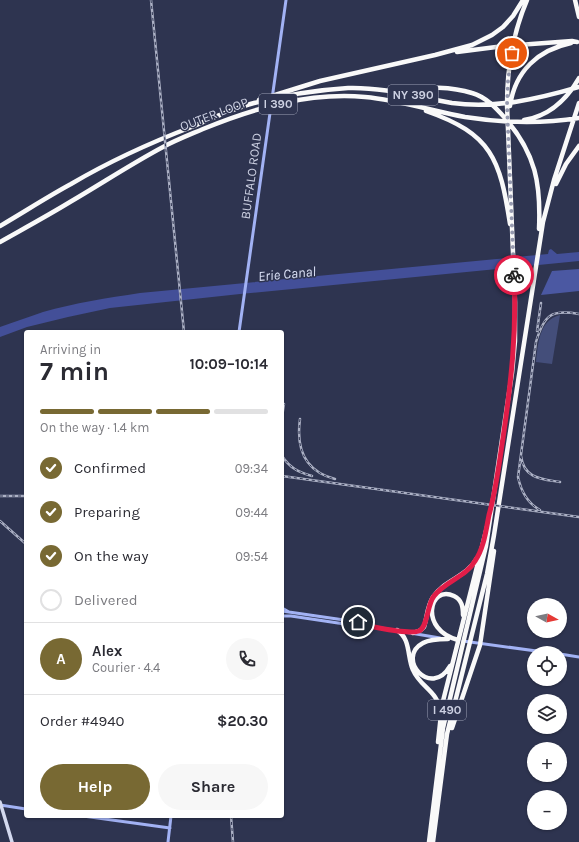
<!DOCTYPE html>
<meta charset="utf-8">
<style>
:root{--surface:#fff;--page:#f7f7f7;--text:#2b2b33;--muted:#7c7c81;--line:#e1e1e2;--accent:#786933}
body{margin:0;font-family:Karla,sans-serif;background:var(--page);color:var(--text);height:100vh;display:flex;flex-direction:column;font-size:15px;white-space:nowrap}
*{box-sizing:border-box;margin:0}
p{font-size:13px;color:var(--muted)}
.icon{flex:none;width:22px;height:22px;fill:none;stroke:currentColor;stroke-width:2;stroke-linecap:round;stroke-linejoin:round}
.map{position:relative;flex:1;overflow:hidden}
.drawer{position:absolute;left:24px;top:330px;width:260px;height:488px;display:flex;flex-direction:column;background:var(--surface);border-radius:4px;box-shadow:0 1px 3px #0004}
.drawer>*{flex:none}
.needle{width:26px;rotate:98deg}
.buttons{position:absolute;left:527px;top:598px;display:grid;gap:8px}
.buttons a{display:grid;place-items:center;width:40px;height:40px;border-radius:50%;background:var(--surface);box-shadow:0 1px 3px #0004;font-size:20px}
.pin{position:absolute;display:grid;place-items:center;width:34px;height:34px;color:#fff;margin:-17px;border:2px solid #fff;border-radius:50%;box-shadow:0 1px 4px #0007}
.courier{position:absolute;display:grid;place-items:center;width:40px;height:40px;margin:-20px;border:3px solid #e11d48;border-radius:50%;background:#fff;color:#222;box-shadow:0 1px 5px #0007}
.head em{font-style:normal;font-weight:700}
.head div{display:flex;flex-direction:column-reverse}
.head{display:flex;align-items:center;justify-content:space-between;height:68px;padding:0 16px}
h1{font-size:26px;font-weight:700;line-height:30px}
.bar{display:grid;grid-template-columns:repeat(4,1fr);gap:6px 4px;align-content:center;height:48px;padding:0 16px}
.bar i{height:5px;border-radius:3px;background:var(--line)}
.bar .current{background:var(--accent)}
.bar p{grid-column:span 4}
.line{display:flex;align-items:center;gap:10px;padding:0 16px;border-top:1px solid var(--line)}
.line div{flex:1}
.round{display:grid;place-items:center;flex:none;width:42px;height:42px;border-radius:21px;background:var(--page)}
ol{padding:0 16px;list-style:none}
li{display:flex;align-items:center;gap:12px;height:44px}
li p{margin-inline-start:auto}
li .icon{padding:4px;border-radius:50%;background:var(--accent);color:#fff;stroke-width:4}
li:last-child{color:var(--muted)}
li i{width:22px;height:22px;border:2px solid var(--line);border-radius:50%}
.cta{display:flex;gap:8px;margin-top:auto;padding:8px 16px}
.cta a{flex:1;height:46px;border-radius:24px;background:var(--accent);color:#fff;font-size:16px;font-weight:700;line-height:46px;text-align:center}
.cta a+a{background:var(--page);color:var(--text)}
.map>svg:first-child{display:block}
.green{fill:#444e7a}
.forest{fill:#4b58a2}
.water{fill:#434f98}
.lines{fill:none;stroke-linecap:round;stroke-linejoin:round}
.secondary{stroke:#a2b2f4;stroke-width:3}
.primary{stroke:#d3d8ee;stroke-width:3.5}
.highway{stroke:#f9f9f9;stroke-width:4.5}
.rail-casing{stroke:#acb1c5;stroke-width:2.5}
.rail{stroke:#2e3450;stroke-width:1;stroke-dasharray:3;stroke-linecap:butt}
.done{stroke:#9599af;stroke-width:4;stroke-dasharray:0 7.2}
.route{stroke:#e11d48;stroke-width:5}
.labels{text-anchor:middle;dominant-baseline:central;stroke-width:3;stroke-linejoin:round;paint-order:stroke}
.shield{fill:#2e3450;stroke:#9da1b6;stroke-width:1}
.shield-label{font-size:12px;font-weight:bold;fill:#ccd0e2}
.street-label{font-size:13px;fill:#ccd0e2;stroke:#2e3450}
.water-label{font-size:14px;font-style:italic;fill:#dae0f5;stroke:#2e3450}
</style>
<div class="map">
<svg width="579" height="842" viewBox="0 0 579 842">
<rect width="100%" height="100%" fill="#2e3450"/>
<!-- green -->
<path class="green" d="M560 315 552 364 536 362C538 344 539 320 560 315Z"/>
<!-- forest -->
<path class="forest" d="M579 269V291L541 295 552 271Z"/>
<!-- water -->
<path class="water" d="M551 249 557 254 579 252V261L240 294 110 308 68 317 27 327 0 337V327C14 322 29 317 43 312 75 303 107 298 140 293L548 254 549 250Z"/>
<g class="lines">
<!-- secondary -->
<path class="secondary" d="M239 332 286 0
M282 608 289 612
M282 611 358 622 363 625 440 638
M282 616H291L358 626 363 625
M463 641 551 653
M560 654 579 657
M0 805 26 809
M83 816 170 828
M168 842 171 816"/>
<!-- primary -->
<path class="primary" d="M0 802 12 842"/>
<!-- highway -->
<path class="highway" d="M575 0 579 17
M457 52 504 46 572 41 577 42
M392 89C418 88 447 85 472 93 486 97 496 108 505 118 536 154 541 184 539 229
M259 100 320 81 435 55 472 45 492 35 503 27 513 16 523 0
M510 106C515 71 538 50 571 43
M426 111C492 134 500 159 510 224
M524 120C549 116 567 99 579 78
M556 184 566 164 579 146
M0 226C24 212 47 197 71 184 110 161 152 142 194 126 212 118 235 108 254 103 285 95 317 90 348 88 384 87 417 97 452 103 495 109 538 99 579 87
M0 242C23 229 47 216 70 202 101 184 131 164 163 147 176 140 189 135 203 129 254 108 309 92 365 97 399 100 432 111 465 117 503 123 541 124 579 118
M397 630C411 639 407 657 413 670 420 687 438 691 440 711
M413 633 421 630 424 627C427 618 427 606 433 597 444 580 467 577 477 558
M448 639C440 639 430 639 423 643 395 658 431 699 450 666
M458 640C419 630 429 584 454 596 462 600 463 607 463 615
M452 728 480 645 494 551
M438 742 442 705 488 523
M429 842 443 728 486 546 512 373 515 341V302L507 105C507 69 513 33 527 0
M433 842 447 734 487 574 494 535 543 222 554 180 579 103"/>
<!-- rail casing -->
<g class="rail-casing">
<path id="rail" d="M151 0 184 332
M537 331 541 303
M282 417 284 404
M300 419C296 448 304 471 335 479
M282 456C290 468 298 472 312 476
M521 456C524 479 542 479 560 482
M282 476 579 517
M0 496H26
M540 510C527 503 521 491 518 477L536 342C544 315 551 309 579 314
M0 521 26 544
M231 816 233 842"/>
</g>
<!-- rail -->
<use href="#rail" class="rail"/>
</g>
<g class="lines">
<!-- done -->
<path class="done" d="M512 53 508 81 507 105 514 275"/>
<!-- route -->
<path class="route" d="M358 622 363 625C376 627 408 635 419 631 428 627 427 604 434 596 445 581 466 577 475 561 484 548 486 530 489 515 496 490 499 464 503 438 511 383 517 331 514 275"/>
</g>
<g class="labels">
<!-- shield labels -->
<g class="shield">
<rect x="388" y="85" width="50" height="20" rx="3"/>
<rect x="259" y="94" width="38" height="20" rx="3"/>
<rect x="428" y="700" width="38" height="20" rx="3"/>
</g>
<g class="shield-label">
<text x="413" y="95">NY 390</text>
<text x="278" y="104">I 390</text>
<text x="447" y="710">I 490</text>
</g>
<!-- street labels -->
<g class="street-label">
<text transform="translate(214 114) rotate(-21)">OUTER LOOP</text>
<text transform="translate(251 176) rotate(-82)">BUFFALO ROAD</text>
</g>
<!-- water labels -->
<g class="water-label">
<text transform="translate(287 274) rotate(-5)">Erie Canal</text>
</g>
</g>
</svg>
<div class="buttons">
<a><svg class="needle" viewBox="-14 -14 28 28"><path d="M0-13l5 13h-10z" fill="#e53935"/><path d="M0 13l5-13h-10z" fill="#7c7c81"/></svg></a>
<a><svg class="icon" aria-label="locate" viewBox="0 0 24 24"><circle cx="12" cy="12" r="6"/><path d="M12 2v4M12 18v4M2 12h4M18 12h4"/></svg></a>
<a><svg class="icon" aria-label="layers" viewBox="0 0 24 24"><path d="M12 4l9 5-9 5-9-5zM3 14l9 5 9-5"/></svg></a>
<a>+</a>
<a>−</a>
</div>
<div class="pin" style="left:512px;top:53px;background:#ea580c"><svg class="icon" aria-label="bag" viewBox="0 0 24 24"><path d="M5 8h14l-1 12H6zM9 8a3 3 0 0 1 6 0"/></svg></div>
<div class="pin" style="left:358px;top:622px;background:#1f2937"><svg class="icon" aria-label="home" viewBox="0 0 24 24"><path d="M3 11l9-7 9 7M6 9v11h12V9"/></svg></div>
<div class="courier" style="left:514px;top:275px"><svg class="icon" aria-label="bike" viewBox="0 0 24 24"><circle cx="6" cy="16" r="4"/><circle cx="18" cy="16" r="4"/><path d="M6 16l4-8h5l3 8M10 8l3 8H6M13 5h3"/></svg></div>
<section class="drawer">
<div class="head"><div><h1>7 min</h1><p>Arriving in</p></div><em>10:09–10:14</em></div>
<div class="bar"><i class="current"></i><i class="current"></i><i class="current"></i><i></i><p>On the way · 1.4 km</p></div>
<ol>
<li><svg class="icon" aria-label="check" viewBox="0 0 24 24"><path d="M5 12l5 5 9-10"/></svg>Confirmed<p>09:34</p></li>
<li><svg class="icon" aria-label="check" viewBox="0 0 24 24"><path d="M5 12l5 5 9-10"/></svg>Preparing<p>09:44</p></li>
<li><svg class="icon" aria-label="check" viewBox="0 0 24 24"><path d="M5 12l5 5 9-10"/></svg>On the way<p>09:54</p></li>
<li><i></i>Delivered</li>
</ol>
<div class="line" style="height:72px"><b class="round" style="background:var(--accent);color:#fff">A</b><div><b>Alex</b><p>Courier · 4.4</p></div><a class="round"><svg class="icon" aria-label="phone" viewBox="0 0 24 24"><path d="M5 4h4l2 5-3 2q2 4 5 5l2-3 5 2v4C11 20 4 13 5 4z"/></svg></a></div>
<div class="line" style="height:52px"><div>Order #4940</div><b>$20.30</b></div>
<div class="cta"><a>Help</a><a>Share</a></div>
</section>
</div>
